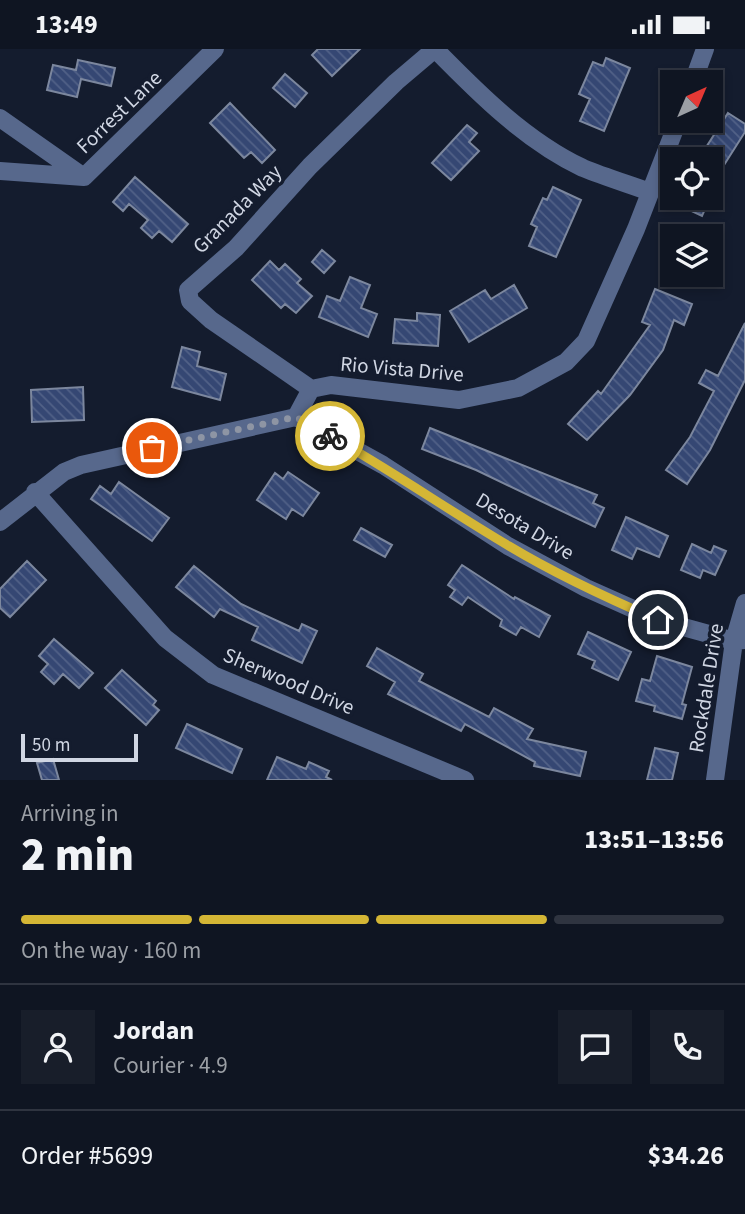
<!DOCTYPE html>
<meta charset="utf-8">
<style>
:root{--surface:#0f1522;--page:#181e2a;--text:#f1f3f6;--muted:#9b9fa5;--line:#2f3440;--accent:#d4b635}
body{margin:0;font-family:"Source Sans 3",sans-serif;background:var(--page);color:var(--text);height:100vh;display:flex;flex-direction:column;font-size:26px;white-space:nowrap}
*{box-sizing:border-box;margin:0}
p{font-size:23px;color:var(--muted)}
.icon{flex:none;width:38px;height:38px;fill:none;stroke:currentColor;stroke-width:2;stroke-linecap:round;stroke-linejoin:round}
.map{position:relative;height:731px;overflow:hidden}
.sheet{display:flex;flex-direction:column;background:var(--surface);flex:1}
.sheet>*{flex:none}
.needle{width:46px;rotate:44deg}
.tools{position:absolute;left:660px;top:21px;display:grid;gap:14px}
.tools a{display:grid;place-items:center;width:63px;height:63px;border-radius:0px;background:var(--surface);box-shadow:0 4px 10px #0003,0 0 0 2px var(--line);font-size:35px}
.scale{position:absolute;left:21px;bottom:18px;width:117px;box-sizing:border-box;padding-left:7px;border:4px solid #d0d6e3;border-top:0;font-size:19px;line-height:24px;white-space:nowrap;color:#d0d6e3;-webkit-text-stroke:5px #141c2e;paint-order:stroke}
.pin{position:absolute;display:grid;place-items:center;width:60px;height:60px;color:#fff;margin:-30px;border:4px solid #fff;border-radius:50%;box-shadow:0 2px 7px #0007}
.courier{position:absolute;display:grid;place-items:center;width:70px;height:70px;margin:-35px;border:5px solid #d4b635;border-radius:50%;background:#fff;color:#222;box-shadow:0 2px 9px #0007}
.head em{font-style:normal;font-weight:800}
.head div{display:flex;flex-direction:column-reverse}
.head{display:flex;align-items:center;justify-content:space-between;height:119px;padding:0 21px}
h1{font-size:46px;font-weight:800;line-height:52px}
.bar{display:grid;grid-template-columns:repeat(4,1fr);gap:10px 7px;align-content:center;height:84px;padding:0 21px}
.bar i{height:9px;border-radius:5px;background:var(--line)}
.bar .active{background:var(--accent)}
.bar p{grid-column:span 4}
.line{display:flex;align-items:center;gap:18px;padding:0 21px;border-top:2px solid var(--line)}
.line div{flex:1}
.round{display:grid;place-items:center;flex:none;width:74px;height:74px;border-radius:0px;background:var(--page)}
.status{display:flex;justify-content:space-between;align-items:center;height:49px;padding:0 35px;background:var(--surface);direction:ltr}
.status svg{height:19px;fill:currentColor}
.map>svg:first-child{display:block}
.building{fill:url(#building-back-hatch);stroke:#7c879e;stroke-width:2}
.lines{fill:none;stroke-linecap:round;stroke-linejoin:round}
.minor{stroke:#57688c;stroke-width:18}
.done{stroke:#8e95a4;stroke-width:7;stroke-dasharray:0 12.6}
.route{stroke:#d4b635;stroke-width:9}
.labels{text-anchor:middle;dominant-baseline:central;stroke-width:7;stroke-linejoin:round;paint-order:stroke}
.street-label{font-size:21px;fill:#d0d6e3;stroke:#141c2e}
</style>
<div class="status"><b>13:49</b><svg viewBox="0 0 49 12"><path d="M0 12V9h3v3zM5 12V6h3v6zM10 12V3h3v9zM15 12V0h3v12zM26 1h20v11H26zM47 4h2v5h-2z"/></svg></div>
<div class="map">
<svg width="745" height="731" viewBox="0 0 745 731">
<defs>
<pattern id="building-back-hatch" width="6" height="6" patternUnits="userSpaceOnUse" patternTransform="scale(1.75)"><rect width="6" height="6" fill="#354773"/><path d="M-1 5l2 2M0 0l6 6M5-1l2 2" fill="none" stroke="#516187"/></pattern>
</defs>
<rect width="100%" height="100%" fill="#141c2e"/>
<!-- building -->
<path class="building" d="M318 0H360L332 27 312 6Z
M606 9 630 19 604 82 580 72 590 50 579 45 593 13 603 17Z
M78 11 115 19 111 37 81 30 77 48 47 41 53 16 76 21Z
M285 25 307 44 295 58 273 39Z
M230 54 275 101 262 114 251 103 244 109 210 74Z
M728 64 745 75V83L710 138V103L705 100Z
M467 76 477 84 469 93 479 102 451 131 432 114Z
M135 128 188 175 172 193 159 182 152 189 141 179 148 171 129 155 123 162 113 153Z
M553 138 581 151 556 208 529 197 537 178 531 175 543 149 547 151Z
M688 149H710L702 167 683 158Z
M322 201 335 212 324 224 312 213Z
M270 212 279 221 285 215 301 230 297 234 312 247 296 264 285 255 281 259 252 231Z
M350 228 370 236 361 259 377 265 368 288 319 268 327 247 340 252Z
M514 236 527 259 469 293 450 262 485 241 491 250Z
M655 240 692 255 684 276 674 271 663 301 630 346 587 391 568 375 598 342 601 345 650 276 642 273Z
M417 264 440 266 438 297 393 294 395 270 417 272Z
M745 274V331L710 401 687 435 666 421 690 388 714 342 699 334 706 321 718 327Z
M182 298 200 303 197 317 226 325 220 351 172 338Z
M83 338 84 371 32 373 31 341Z
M430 379 597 446 593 454 604 459 595 478 476 421 422 400Z
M288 423 319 444 303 467 292 460 286 470 257 451 275 424 283 430Z
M119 433 169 469 152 492 91 450 100 437 111 445Z
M626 468 668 487 659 508 637 499 632 510 612 501Z
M361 479 392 496 385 508 354 491Z
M692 495 711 504 714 497 726 502 715 526 703 521 700 529 681 521Z
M27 512 46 531 10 568 0 559V540Z
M462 516 514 550 515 548 550 567 539 588 521 578 516 586 500 577 502 571 468 548 462 556 450 548 455 541 448 536Z
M194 517 241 555 299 582 302 575 317 582 302 614 252 591 258 578 220 560 214 568 176 538Z
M588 583 631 603 618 631 592 619 595 612 578 605Z
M54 590 93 624 79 639 63 625 54 635 41 623 48 615 39 607Z
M377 599 423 625 419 632 489 668 494 659 533 680 527 690 586 703 580 727 534 717 535 713 465 675 461 682 388 645 395 633 367 617Z
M657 607 692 618 682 655 686 656 682 670 654 662 655 657 636 652 642 630 650 632Z
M122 621 156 652 153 656 159 661 146 676 105 639Z
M187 675 242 700 232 724 176 699Z
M655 699 678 704 672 731H647Z
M277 708 306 720 309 713 329 722 326 728 332 731H267Z
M53 710 59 731H42L37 714Z"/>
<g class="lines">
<!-- minor -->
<path class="minor" d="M693 33 705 0
M0 69 84 128
M0 122 84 128 215 0
M311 340 211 271 190 252 188 241 236 199 310 117 396 33 435 0C479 45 526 92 583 119 605 128 628 135 650 143
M296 368 383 416 508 497 586 539 658 571 734 592 745 591
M35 443 165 589 213 626 465 731
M0 473 64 423 81 416 296 368 311 340 331 336 459 351 518 339 566 313 586 292 636 180 678 72
M715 731 734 592 745 554"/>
</g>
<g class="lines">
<!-- done -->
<path class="done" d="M152 399 296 368 330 387"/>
<!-- route -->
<path class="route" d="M330 387C391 421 448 461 509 497 557 526 607 549 658 571"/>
</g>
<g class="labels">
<!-- street labels -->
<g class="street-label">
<text transform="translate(119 63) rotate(-44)">Forrest Lane</text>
<text transform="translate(237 160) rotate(-45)">Granada Way</text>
<text transform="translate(402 320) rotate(5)">Rio Vista Drive</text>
<text transform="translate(525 477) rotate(31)">Desota Drive</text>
<text transform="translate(289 632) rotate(23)">Sherwood Drive</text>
<text transform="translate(706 639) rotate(-81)">Rockdale Drive</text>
</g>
</g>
</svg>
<div class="tools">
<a><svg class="needle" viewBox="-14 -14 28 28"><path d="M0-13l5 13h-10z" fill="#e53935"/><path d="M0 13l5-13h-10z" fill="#9b9fa5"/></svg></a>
<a><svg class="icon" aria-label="locate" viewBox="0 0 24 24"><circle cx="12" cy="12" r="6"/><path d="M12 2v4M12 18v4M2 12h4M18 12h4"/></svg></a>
<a><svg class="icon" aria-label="layers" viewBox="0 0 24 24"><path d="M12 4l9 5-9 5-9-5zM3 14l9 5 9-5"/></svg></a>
</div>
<div class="scale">50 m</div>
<div class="pin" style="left:152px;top:399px;background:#ea580c"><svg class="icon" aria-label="bag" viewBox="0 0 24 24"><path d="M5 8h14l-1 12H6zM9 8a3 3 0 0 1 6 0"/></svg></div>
<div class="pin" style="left:658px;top:571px;background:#1f2937"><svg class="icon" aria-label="home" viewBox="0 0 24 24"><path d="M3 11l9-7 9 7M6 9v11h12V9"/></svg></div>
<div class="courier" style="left:330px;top:387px"><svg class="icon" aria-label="bike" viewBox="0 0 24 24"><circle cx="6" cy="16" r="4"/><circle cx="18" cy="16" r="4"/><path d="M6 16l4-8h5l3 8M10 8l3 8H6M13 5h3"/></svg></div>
</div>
<section class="sheet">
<div class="head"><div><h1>2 min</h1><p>Arriving in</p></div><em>13:51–13:56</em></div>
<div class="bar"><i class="active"></i><i class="active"></i><i class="active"></i><i></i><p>On the way · 160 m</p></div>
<div class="line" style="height:126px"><a class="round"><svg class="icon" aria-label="person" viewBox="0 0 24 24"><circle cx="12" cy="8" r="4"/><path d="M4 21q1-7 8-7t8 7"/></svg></a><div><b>Jordan</b><p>Courier · 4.9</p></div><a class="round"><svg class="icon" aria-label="chat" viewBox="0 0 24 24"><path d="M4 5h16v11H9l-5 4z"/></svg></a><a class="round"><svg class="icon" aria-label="phone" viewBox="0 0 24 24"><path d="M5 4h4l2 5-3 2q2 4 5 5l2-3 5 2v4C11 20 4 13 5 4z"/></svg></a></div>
<div class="line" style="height:91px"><div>Order #5699</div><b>$34.26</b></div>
</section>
